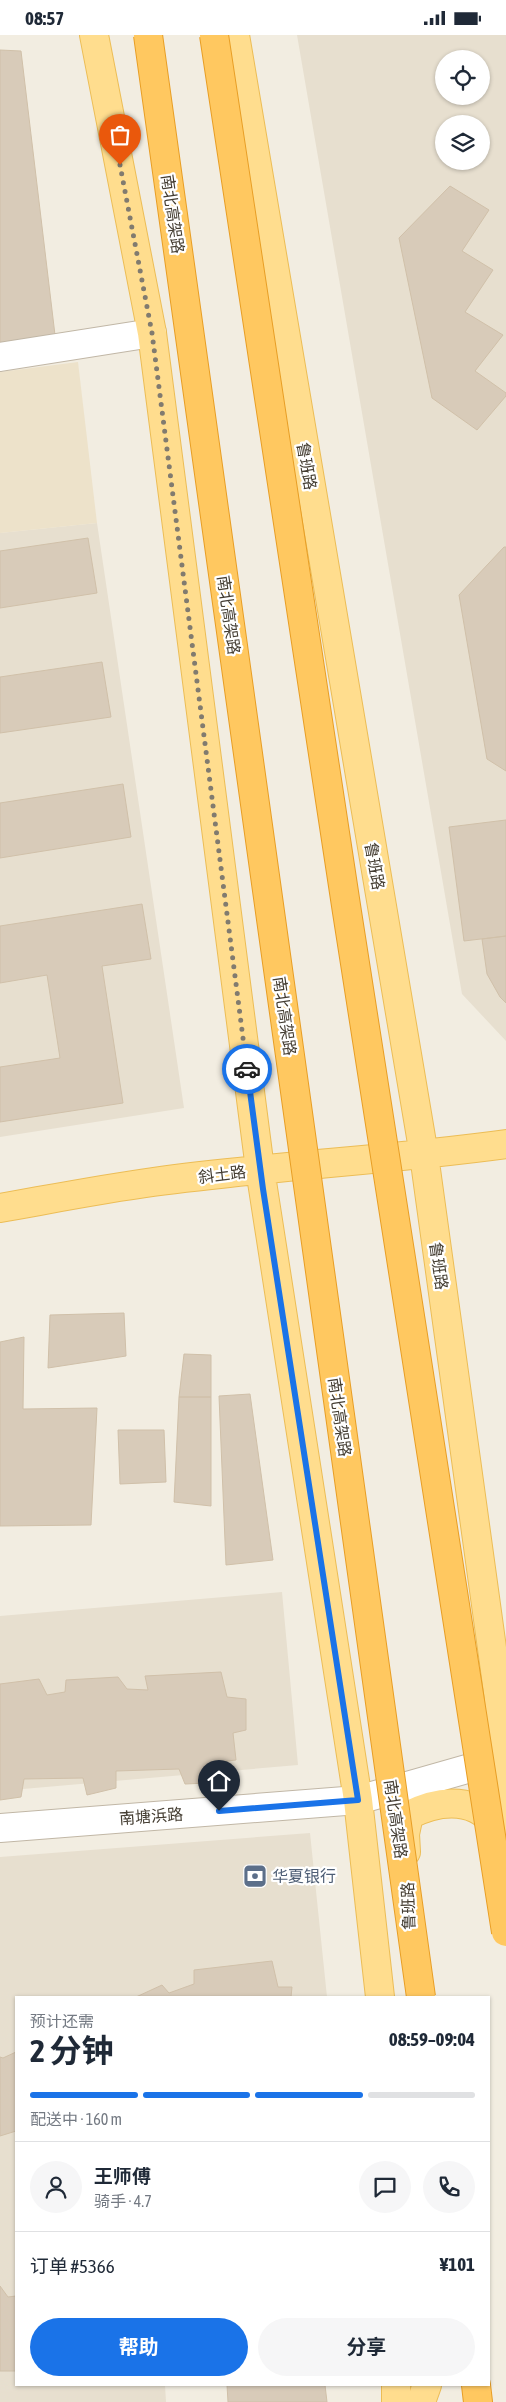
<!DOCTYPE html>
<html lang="zh">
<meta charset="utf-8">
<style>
:root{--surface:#fff;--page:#f6f6f7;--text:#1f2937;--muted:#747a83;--line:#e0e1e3;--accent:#1a73e8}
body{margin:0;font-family:"Asap Condensed","Noto Sans SC",sans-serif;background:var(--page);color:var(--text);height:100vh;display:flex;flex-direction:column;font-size:19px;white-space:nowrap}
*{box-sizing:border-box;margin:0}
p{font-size:16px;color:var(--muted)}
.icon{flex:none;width:28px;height:28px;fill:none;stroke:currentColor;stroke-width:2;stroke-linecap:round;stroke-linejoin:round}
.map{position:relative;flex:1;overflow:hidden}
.details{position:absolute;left:15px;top:1961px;width:475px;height:390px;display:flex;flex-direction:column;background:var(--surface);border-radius:0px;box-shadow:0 1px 4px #0004}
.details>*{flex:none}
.fabs{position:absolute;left:435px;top:15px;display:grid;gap:10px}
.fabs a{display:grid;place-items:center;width:55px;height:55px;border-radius:50%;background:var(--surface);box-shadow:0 1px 4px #0004;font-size:25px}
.pin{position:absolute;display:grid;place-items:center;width:42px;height:42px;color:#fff;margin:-51px -21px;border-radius:50% 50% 50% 0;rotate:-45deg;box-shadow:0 0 5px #0007}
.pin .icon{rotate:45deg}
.courier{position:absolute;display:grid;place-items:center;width:50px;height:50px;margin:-25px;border:4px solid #1a73e8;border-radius:50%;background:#fff;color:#222;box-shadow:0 1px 6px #0007}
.head em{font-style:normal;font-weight:700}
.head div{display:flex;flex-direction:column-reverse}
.head{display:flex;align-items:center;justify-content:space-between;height:85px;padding:0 15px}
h1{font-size:32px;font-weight:700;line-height:38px}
.bar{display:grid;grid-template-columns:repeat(4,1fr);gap:8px 5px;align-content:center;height:60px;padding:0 15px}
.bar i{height:6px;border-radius:4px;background:var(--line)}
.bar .on{background:var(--accent)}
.bar p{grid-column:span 4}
.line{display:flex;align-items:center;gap:12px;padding:0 15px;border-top:1px solid var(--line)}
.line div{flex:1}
.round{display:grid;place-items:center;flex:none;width:52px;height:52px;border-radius:26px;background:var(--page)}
.primary-button{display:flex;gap:10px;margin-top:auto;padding:10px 15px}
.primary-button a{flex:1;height:58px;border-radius:30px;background:var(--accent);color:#fff;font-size:20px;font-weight:700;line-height:58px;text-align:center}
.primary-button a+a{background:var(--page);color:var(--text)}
.status{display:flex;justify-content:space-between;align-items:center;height:35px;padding:0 25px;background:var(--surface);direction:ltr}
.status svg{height:14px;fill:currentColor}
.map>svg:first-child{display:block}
.residential{fill:#e7dfcf;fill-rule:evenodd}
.education{fill:#ede2ca}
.building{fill:#d8cbb9;stroke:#d0c0a9}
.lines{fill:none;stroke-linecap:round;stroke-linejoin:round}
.minor-casing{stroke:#c1b7a6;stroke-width:30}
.major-casing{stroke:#ecbd56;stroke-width:30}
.highway-casing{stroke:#e89e25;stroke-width:30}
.minor{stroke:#fff;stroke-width:28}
.major{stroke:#ffdd8e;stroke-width:28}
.highway{stroke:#ffc860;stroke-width:28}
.highway-bridge-casing{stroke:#e89e25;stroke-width:30;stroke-linecap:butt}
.highway-bridge{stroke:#ffc860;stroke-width:28}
.done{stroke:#817b6f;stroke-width:5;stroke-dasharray:0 9}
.route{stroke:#1a73e8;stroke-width:6}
.labels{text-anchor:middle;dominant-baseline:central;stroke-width:4.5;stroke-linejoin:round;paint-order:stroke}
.street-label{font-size:16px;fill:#443d32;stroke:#fff}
.service-label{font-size:16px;fill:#4e5e75;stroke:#fff;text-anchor:start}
</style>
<div class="status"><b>08:57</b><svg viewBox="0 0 49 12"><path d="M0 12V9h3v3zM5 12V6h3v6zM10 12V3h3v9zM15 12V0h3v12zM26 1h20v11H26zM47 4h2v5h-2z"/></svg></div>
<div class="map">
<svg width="506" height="2367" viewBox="0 0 506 2367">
<rect width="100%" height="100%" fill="#f2ede1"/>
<!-- residential -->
<path class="residential" d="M297 0H506V1006L462 959ZM444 24H481V61H444ZM444 89H481V126H444Z
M97 488 184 1073 0 1102V498Z
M282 1557 298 1730 0 1756V1581Z
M310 1798 327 1962H16V2350H165L166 2367H0V1822Z"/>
<!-- education -->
<path class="education" d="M78 327 97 488 0 498V337Z"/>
<!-- building -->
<path class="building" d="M0 15 21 16 55 300 0 309Z
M450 151 489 175 462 216 493 235 465 277 503 300 475 336 506 358V361L477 395 432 363 399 203Z
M88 503 97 558 0 573V516Z
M504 512H506V736L487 724 459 560Z
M102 627 111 682 0 698V642Z
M123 749 131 802 0 823V768Z
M506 785V901L464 906 449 792Z
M142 869 151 924 102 931 123 1068 0 1087V1032L60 1023 47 940 0 948V891Z
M506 901V968L500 962 487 939 482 904Z
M124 1278 126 1321 48 1333 50 1280Z
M24 1302 23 1374 97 1373 91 1490 0 1491V1307Z
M184 1319 211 1320V1362H179Z
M250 1359 273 1525 226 1530 219 1361Z
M179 1362H211V1471L174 1467Z
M118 1395H164L166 1447 120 1449Z
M221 1637 227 1662 246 1664V1695L233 1698 236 1725 210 1728 208 1748 185 1749 179 1734 116 1736V1753L87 1760 83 1743 24 1744 21 1762 0 1765V1649L39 1644 47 1660 65 1657 66 1645 118 1642 127 1654 148 1655 145 1641Z
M272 1926 278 1952H292L291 1962H136L162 1950 169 1958 194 1949V1935Z
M16 2017V2096L0 2101V2022L3 2023Z
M0 2251 8 2262 16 2261V2336H0Z
M227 2350H325L327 2367H228Z"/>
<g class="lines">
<!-- minor casing -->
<g class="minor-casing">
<path id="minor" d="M0 322 152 298
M0 1793 358 1765 502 1724"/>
</g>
<!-- major casing -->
<g class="major-casing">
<path id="major" d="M94 0 152 298 260 1134 358 1765 380 1962
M235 0 424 1120 499 1664 504 1815
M0 1173C51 1164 102 1154 153 1147 270 1131 389 1125 506 1109
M406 1817 405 1799 409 1780C440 1764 479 1761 498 1795
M396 2367V2350
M421 2367 427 2350"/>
</g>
<!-- highway casing -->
<g class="highway-casing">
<path id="highway" d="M476 2350 478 2367"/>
</g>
<!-- minor -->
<use href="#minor" class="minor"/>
<!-- major -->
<use href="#major" class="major"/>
<!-- highway -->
<use href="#highway" class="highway"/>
<!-- highway-bridge casing -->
<g class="highway-bridge-casing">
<path id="highway-bridge" d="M148 0 421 1962
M214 0 347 877 506 1897"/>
</g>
<!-- highway-bridge -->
<use href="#highway-bridge" class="highway-bridge"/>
</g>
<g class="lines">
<!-- done -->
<path class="done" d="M120 130 152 298 247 1034"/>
<!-- route -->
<path class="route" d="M219 1776 358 1765 263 1154 247 1034"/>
</g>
<!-- icons -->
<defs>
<g id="bank-square" transform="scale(1.25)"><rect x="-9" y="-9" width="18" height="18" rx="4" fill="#5c6f8a" stroke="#fff"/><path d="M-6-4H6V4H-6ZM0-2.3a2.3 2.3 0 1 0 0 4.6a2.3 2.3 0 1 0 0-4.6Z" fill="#fff"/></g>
</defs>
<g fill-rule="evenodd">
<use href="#bank-square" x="255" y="1841"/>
</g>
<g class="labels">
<!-- street labels -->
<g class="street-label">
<text transform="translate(173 179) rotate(82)">南北高架路</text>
<text transform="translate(307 431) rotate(80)">鲁班路</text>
<text transform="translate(229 580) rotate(82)">南北高架路</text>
<text transform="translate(375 831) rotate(80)">鲁班路</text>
<text transform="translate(285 981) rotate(82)">南北高架路</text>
<text transform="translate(222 1139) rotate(-7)">斜土路</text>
<text transform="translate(439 1231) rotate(82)">鲁班路</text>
<text transform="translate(340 1382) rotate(82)">南北高架路</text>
<text transform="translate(151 1781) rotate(-4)">南塘浜路</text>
<text transform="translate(396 1784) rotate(82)">南北高架路</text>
<text transform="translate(408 1871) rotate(-92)">鲁班路</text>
</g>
<!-- service labels -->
<g class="service-label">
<text x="272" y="1841">华夏银行</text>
</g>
</g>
</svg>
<div class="fabs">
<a><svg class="icon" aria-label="locate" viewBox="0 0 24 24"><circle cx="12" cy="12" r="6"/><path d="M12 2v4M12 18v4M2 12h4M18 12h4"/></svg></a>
<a><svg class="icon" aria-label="layers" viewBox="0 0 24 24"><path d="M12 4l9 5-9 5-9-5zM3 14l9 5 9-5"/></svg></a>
</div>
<div class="pin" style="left:120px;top:130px;background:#ea580c"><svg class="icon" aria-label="bag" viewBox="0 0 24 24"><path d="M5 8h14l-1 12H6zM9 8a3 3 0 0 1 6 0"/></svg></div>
<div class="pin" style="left:219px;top:1776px;background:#1f2937"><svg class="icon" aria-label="home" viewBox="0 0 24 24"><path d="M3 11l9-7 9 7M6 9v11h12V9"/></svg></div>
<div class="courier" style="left:247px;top:1034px"><svg class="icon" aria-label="car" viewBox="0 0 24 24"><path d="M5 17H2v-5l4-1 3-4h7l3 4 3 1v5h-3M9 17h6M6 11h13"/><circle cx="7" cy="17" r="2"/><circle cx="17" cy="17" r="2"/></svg></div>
<section class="details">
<div class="head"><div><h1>2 分钟</h1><p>预计还需</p></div><em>08:59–09:04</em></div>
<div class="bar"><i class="on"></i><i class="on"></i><i class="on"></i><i></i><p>配送中 · 160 m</p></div>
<div class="line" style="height:90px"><a class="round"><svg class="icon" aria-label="person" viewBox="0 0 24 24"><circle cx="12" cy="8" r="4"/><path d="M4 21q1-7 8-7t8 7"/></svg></a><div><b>王师傅</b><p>骑手 · 4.7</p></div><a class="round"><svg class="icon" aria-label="chat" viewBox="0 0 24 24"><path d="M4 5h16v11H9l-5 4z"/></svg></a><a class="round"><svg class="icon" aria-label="phone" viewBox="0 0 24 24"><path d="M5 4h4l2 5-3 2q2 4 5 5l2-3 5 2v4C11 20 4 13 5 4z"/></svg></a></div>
<div class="line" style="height:65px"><div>订单 #5366</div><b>¥101</b></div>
<div class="primary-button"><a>帮助</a><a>分享</a></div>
</section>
</div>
